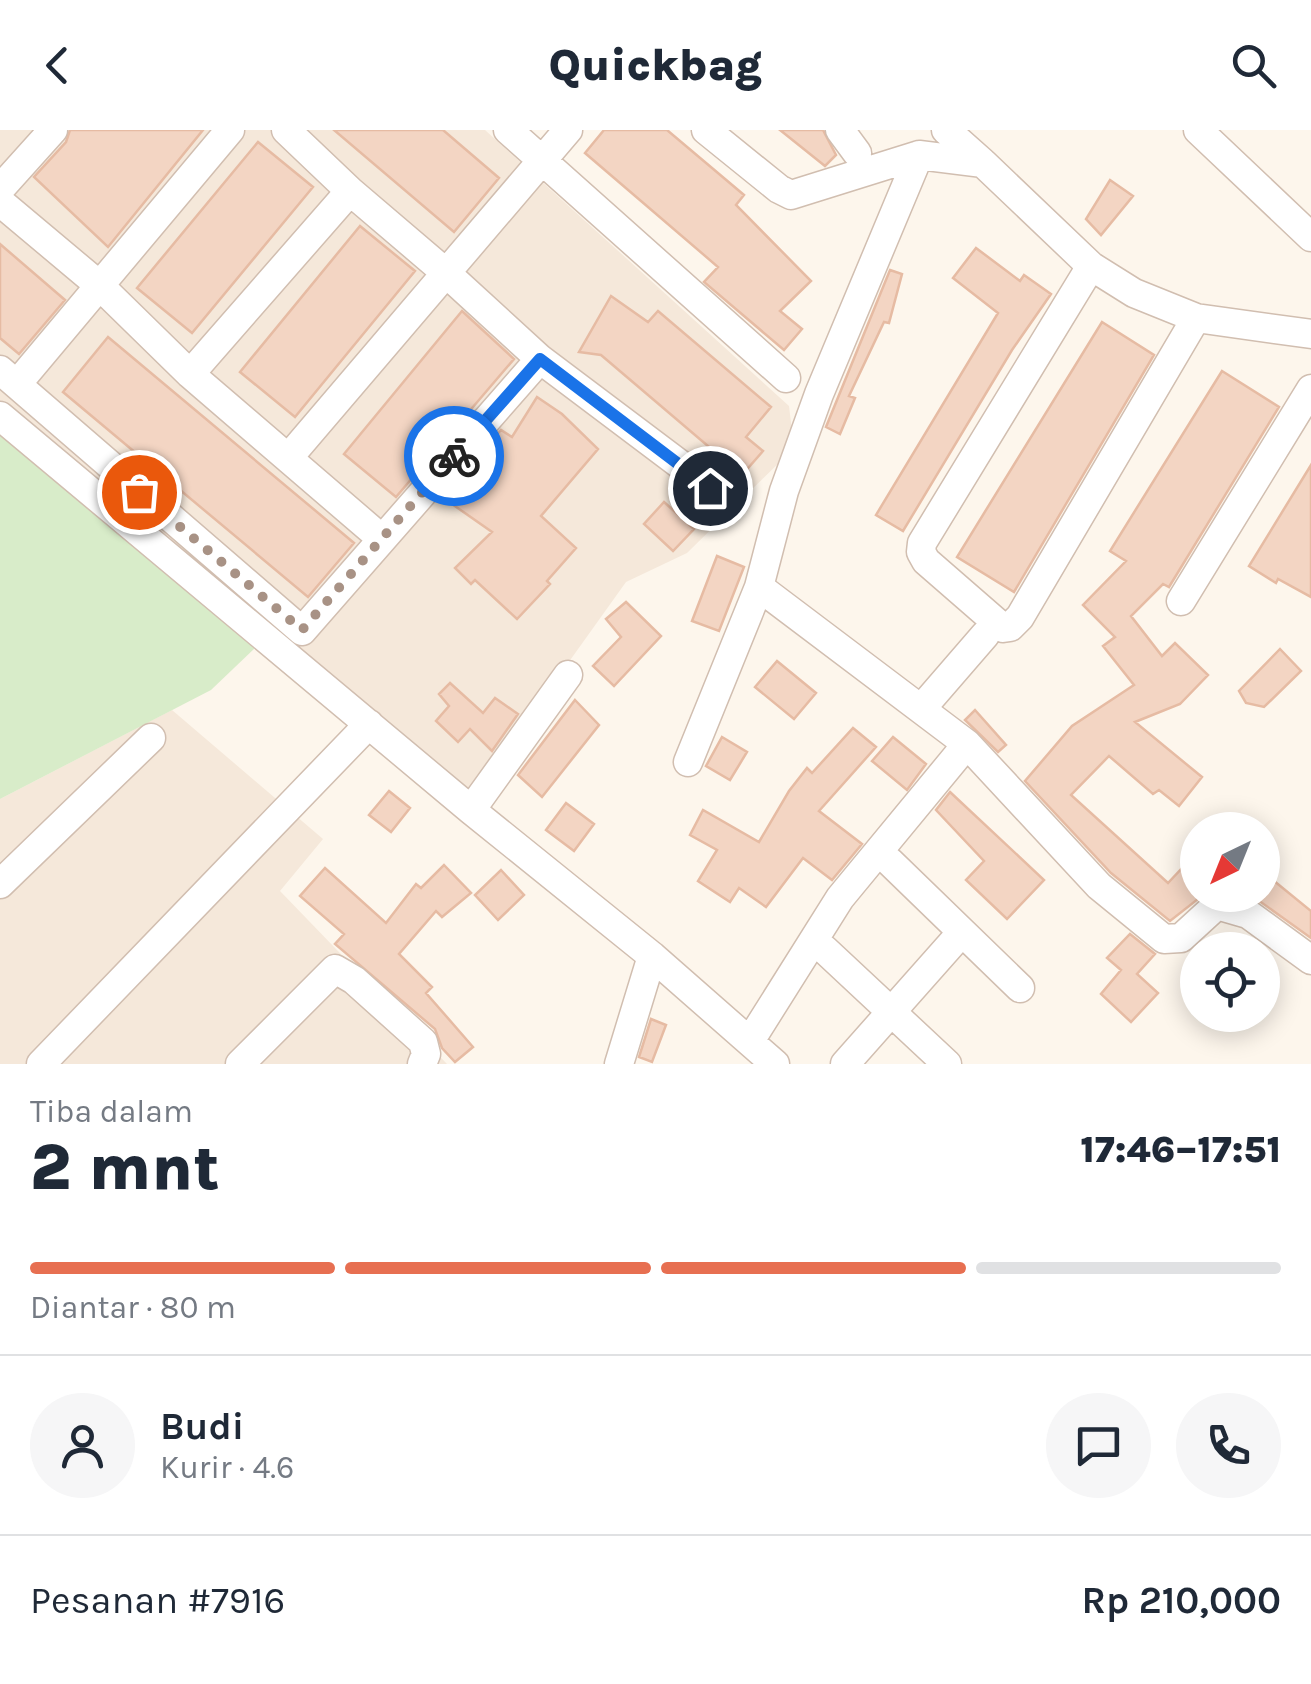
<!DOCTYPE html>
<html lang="id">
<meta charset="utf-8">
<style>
:root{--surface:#fff;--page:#f6f6f7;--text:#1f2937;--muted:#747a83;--line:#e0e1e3;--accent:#e76f51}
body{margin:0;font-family:Karla,sans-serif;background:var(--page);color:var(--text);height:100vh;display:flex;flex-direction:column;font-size:38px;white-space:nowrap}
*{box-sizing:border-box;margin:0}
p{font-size:32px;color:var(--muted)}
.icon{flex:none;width:55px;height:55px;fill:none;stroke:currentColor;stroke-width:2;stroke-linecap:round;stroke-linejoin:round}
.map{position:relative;height:934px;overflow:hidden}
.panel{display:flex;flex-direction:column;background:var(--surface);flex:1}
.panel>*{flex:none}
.needle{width:65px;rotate:223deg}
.tools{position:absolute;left:1180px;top:682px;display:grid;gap:20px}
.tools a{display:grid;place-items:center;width:100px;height:100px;border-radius:50%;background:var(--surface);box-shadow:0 5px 25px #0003;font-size:50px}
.pin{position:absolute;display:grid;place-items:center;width:85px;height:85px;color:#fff;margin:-42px;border:5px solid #fff;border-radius:50%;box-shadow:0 2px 10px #0007}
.courier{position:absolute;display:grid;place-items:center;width:100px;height:100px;margin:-50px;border:8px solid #1a73e8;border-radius:50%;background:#fff;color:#222;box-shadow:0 2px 12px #0007}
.head em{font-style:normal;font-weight:800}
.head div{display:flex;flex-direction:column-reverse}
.head{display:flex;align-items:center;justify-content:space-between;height:170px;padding:0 30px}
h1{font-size:65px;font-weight:800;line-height:75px}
.bar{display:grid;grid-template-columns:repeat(4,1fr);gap:15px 10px;align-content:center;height:120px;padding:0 30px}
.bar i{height:12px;border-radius:8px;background:var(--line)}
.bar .on{background:var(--accent)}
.bar p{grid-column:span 4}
.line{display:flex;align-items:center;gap:25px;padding:0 30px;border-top:2px solid var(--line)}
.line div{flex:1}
.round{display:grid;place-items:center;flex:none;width:105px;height:105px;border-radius:52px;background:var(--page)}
header{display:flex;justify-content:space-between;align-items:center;height:130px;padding:0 30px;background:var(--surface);font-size:45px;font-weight:800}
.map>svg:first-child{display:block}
.residential{fill:#f5e8da}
.green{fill:#d8ecc9}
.building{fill:#f3d5c3;stroke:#e6bba3;stroke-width:2.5}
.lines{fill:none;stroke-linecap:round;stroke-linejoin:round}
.minor-casing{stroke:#d1beb0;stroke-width:31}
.minor{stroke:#fff;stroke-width:28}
.done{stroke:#a89285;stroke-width:10;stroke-dasharray:0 18}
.route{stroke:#1a73e8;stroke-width:12}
</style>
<header><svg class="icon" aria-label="back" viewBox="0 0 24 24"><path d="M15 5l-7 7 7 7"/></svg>Quickbag<svg class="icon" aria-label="search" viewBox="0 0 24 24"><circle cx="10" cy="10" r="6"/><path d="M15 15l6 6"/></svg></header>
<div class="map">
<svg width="1311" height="934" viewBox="0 0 1311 934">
<rect width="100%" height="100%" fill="#fdf6ec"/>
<!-- residential -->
<path class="residential" d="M0 0H485L789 276 794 318 687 423 626 452 465 677 0 301Z
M172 580 323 709 280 761 447 934H0V669Z"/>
<!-- green -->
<path class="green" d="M0 301 256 517 211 560 0 669Z"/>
<!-- building -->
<path class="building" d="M70 0H203L108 117 34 47 66 12Z
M334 0H443L499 48 454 102Z
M604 0H667L744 65 736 75 811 151 780 181 802 199 784 220 704 152 718 137 585 23Z
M780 0H823L836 25 825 36Z
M258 12 313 57 192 203 137 158Z
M1110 50 1133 66 1101 105 1086 89Z
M360 96 415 141 295 287 240 242Z
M0 114 65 170 19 224 0 208Z
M976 118 1020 151 1024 145 1051 164 1012 220 903 401 876 385 998 183 953 148Z
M890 140 902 144 889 193 884 192 849 266 855 268 840 304 826 297Z
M611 166 648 192 658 181 771 277 746 307 763 321 742 345 601 225 579 222Z
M462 181 514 229 396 367 344 324Z
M1102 192 1154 225 1014 462 957 427Z
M108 207 354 413 308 467 63 262Z
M1222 241 1279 277 1169 457 1163 454 1131 486 1162 526 1175 513 1208 545 1180 574 1135 592 1202 647 1179 676 1159 660 1153 664 1109 626 1071 665 1168 753 1184 736 1198 748V769L1170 791 1111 743 1025 651 1072 596 1134 555 1103 516 1115 507 1083 475 1126 431 1110 421Z
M537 267 562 284 598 319 541 386 576 418 547 451 550 454 517 489 475 450 471 454 455 438 492 402 442 367 501 300 512 307Z
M1311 335V467L1278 449 1276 453 1249 436Z
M664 372 694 399 673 421 644 394Z
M717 426 744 437 719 501 692 491Z
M626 472 661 506 614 556 593 536 621 507 606 489Z
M1280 519 1301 541 1264 577 1246 573 1239 561Z
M777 531 816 563 794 589 755 557Z
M450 553 483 583 495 568 518 584 492 621 470 599 458 612 436 591 449 576 439 564Z
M575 570 599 595 542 667 518 645Z
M975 580 1006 615 998 622 965 590Z
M853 598 876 617 819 681 862 714 832 750 803 728 766 777 739 758 730 772 698 751 717 720 690 705 703 680 759 712 789 661 807 638 812 643Z
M722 607 747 622 730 650 706 636Z
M893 607 926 634 907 660 872 631Z
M389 661 410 678 391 702 369 685Z
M950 662 1044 750 1007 789 966 750 984 731 936 680Z
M566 673 594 694 574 721 546 700Z
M444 735 471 763 442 787 436 781 399 824 432 857 426 863 473 917 455 932 442 918 435 899 335 814 344 804 300 766 325 738 386 793 416 754 421 758Z
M501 740 524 765 498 790 475 765Z
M1262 741 1311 781V808L1258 770 1245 765H1262Z
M1130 804 1155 824 1137 844 1158 863 1131 892 1101 864 1121 840 1107 828Z
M651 889 666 895 652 932 639 927Z"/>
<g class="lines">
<!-- minor casing -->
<g class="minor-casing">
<path id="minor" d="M286 0 350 61 445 142 540 229 710 357
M508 0 786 248
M706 0 779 59 791 65 919 25 983 33 1091 136 1134 163 1196 188 1311 204
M840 0 857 23
M946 0 982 32
M1198 0 1311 107
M919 25 819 264 784 361 759 457 967 614
M0 59 53 0
M0 72 99 155 190 244 382 409
M1091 136 922 413 921 422 926 431 1003 498 1010 497 1020 487 1196 188
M0 240 302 501 540 229
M190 244 350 61
M17 254 230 0
M0 286 471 680 652 826 775 934
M289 327 568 0
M1181 471 1311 259
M921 579 985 505
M688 632 759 457
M471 680 568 545
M890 732 1020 858
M0 754 151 608
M825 820 947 934
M750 911 840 768 967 614 1099 756 1164 809 1181 808 1217 775 1248 784 1311 830
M41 934 369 594
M240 934 335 839 354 850 423 912 426 924 422 934
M619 934 652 826
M845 934 962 802"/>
</g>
<!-- minor -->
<use href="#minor" class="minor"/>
</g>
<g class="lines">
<!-- done -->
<path class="done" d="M139 362 302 500 454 326"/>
<!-- route -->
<path class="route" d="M454 326 540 229 710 358"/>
</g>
</svg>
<div class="tools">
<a><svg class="needle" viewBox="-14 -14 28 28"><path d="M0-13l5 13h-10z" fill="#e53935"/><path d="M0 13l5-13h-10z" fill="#747a83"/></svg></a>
<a><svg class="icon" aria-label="locate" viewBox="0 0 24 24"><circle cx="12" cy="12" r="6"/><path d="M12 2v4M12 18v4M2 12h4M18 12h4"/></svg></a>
</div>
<div class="pin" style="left:139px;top:362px;background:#ea580c"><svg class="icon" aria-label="bag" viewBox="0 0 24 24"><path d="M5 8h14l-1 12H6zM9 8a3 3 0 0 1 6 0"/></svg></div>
<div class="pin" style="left:710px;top:358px;background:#1f2937"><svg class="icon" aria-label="home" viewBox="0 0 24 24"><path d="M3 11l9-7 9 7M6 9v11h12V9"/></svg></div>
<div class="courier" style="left:454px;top:326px"><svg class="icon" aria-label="bike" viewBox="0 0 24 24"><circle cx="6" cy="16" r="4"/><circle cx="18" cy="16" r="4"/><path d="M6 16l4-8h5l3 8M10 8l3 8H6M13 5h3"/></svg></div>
</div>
<section class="panel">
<div class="head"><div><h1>2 mnt</h1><p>Tiba dalam</p></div><em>17:46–17:51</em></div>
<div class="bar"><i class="on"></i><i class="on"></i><i class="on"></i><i></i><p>Diantar · 80 m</p></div>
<div class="line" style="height:180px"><a class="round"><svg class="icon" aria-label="person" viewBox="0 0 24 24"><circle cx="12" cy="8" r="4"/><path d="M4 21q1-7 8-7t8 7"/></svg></a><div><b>Budi</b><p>Kurir · 4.6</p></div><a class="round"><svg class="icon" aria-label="chat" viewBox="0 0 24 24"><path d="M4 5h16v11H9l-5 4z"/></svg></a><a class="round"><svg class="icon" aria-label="phone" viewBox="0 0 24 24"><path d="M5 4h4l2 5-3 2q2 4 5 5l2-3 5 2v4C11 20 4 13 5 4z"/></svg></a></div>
<div class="line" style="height:130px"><div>Pesanan #7916</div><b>Rp 210,000</b></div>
</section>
